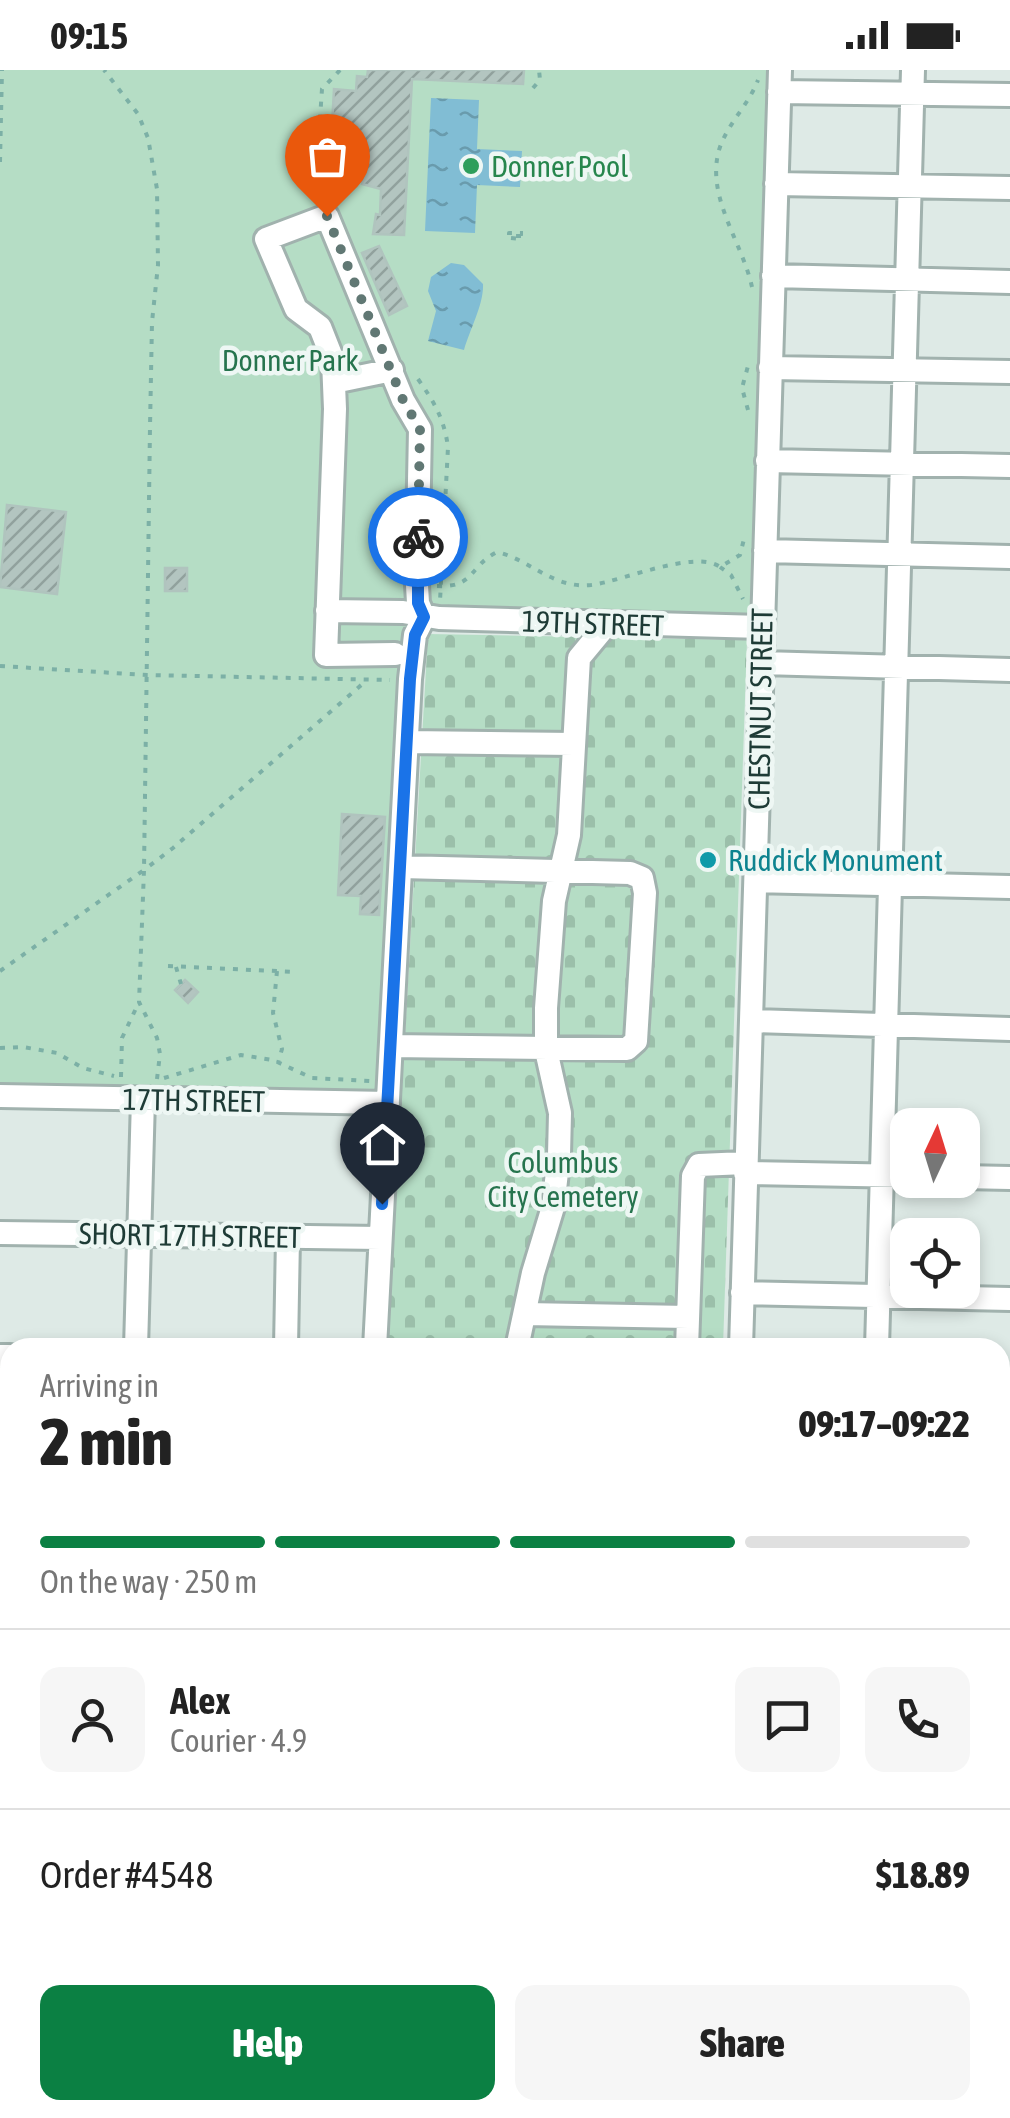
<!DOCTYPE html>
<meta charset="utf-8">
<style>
:root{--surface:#fff;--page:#f6f6f6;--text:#222;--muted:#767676;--line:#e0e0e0;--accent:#0b8043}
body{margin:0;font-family:"Asap Condensed",sans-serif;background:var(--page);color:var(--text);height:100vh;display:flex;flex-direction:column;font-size:38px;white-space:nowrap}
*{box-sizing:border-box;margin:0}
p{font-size:32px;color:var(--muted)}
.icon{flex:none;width:55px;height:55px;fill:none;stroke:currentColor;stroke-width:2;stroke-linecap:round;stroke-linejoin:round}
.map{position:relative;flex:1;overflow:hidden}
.sheet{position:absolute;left:0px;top:1268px;width:1010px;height:782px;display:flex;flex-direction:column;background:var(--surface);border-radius:30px 30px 0 0;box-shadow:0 5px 15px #0003}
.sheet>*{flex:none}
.needle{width:65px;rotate:4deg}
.buttons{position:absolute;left:890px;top:1038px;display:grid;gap:20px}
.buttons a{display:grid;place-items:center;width:90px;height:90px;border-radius:20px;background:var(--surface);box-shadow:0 5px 15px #0003;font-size:50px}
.pin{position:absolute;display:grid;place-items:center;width:85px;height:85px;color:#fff;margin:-102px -42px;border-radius:50% 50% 50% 0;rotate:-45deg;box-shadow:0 0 10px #0007}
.pin .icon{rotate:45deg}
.courier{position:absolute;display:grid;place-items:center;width:100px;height:100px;margin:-50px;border:8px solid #1a73e8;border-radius:50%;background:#fff;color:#222;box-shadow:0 2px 12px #0007}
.overview em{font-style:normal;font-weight:800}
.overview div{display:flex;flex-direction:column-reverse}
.overview{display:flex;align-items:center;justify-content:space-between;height:170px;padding:0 40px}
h1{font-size:65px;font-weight:800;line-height:75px}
.bar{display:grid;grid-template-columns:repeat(4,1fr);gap:15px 10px;align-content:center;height:120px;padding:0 40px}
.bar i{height:12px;border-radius:8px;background:var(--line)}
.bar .current{background:var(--accent)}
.bar p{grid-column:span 4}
.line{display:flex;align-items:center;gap:25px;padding:0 40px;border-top:2px solid var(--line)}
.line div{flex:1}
.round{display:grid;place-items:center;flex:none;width:105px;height:105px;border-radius:20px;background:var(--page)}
.button{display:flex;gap:20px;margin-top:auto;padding:20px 40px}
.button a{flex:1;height:115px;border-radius:20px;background:var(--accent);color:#fff;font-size:40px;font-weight:800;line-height:115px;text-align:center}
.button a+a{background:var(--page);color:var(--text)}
.status{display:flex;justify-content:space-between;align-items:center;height:70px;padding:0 50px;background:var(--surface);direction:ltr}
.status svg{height:28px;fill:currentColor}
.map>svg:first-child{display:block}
.green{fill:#b5ddc5}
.cemetery{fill:url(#cemetery-stones)}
.water{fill:url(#water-ripples)}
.building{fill:url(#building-hatch);stroke:#b0c4be;stroke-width:2.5}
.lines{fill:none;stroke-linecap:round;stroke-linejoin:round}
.minor-casing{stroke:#a1b2ae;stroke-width:28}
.path{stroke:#7cb0a6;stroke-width:4;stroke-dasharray:5 8;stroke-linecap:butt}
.minor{stroke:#fff;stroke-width:22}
.done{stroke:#617874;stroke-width:10;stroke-dasharray:0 18}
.route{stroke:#1a73e8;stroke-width:12}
.leisure-dot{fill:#2e9e5b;stroke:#eef7f4;stroke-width:4}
.culture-dot{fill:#0f9aa8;stroke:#eef7f4;stroke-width:4}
.labels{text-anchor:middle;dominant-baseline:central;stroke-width:9;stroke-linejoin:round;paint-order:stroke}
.leisure-label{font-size:30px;fill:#27864d;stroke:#eef7f4;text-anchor:start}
.park-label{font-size:30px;fill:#26744e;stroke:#eef7f4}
.street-label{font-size:30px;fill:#1e3b36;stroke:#eef7f4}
.culture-label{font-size:30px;fill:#0d838f;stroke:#eef7f4;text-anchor:start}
</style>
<div class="status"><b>09:15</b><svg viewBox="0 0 49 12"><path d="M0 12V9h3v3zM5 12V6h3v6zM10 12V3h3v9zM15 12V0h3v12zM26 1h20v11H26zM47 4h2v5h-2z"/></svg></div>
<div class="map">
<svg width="1010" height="2048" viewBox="0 0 1010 2048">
<defs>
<pattern id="cemetery-stones" width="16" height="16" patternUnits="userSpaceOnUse" patternTransform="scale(2.5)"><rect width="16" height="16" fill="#b5ddc5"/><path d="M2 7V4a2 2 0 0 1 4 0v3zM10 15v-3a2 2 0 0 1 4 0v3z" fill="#9bbfaa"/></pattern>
<pattern id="water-ripples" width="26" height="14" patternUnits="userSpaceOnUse" patternTransform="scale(2.5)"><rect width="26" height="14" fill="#81bdd4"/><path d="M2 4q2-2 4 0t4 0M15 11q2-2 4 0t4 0" fill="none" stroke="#699bad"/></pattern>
<pattern id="building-hatch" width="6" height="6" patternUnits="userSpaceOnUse" patternTransform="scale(2.5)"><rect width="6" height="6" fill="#b3c5c0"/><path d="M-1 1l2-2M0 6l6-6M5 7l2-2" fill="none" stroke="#91a19d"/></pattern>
</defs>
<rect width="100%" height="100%" fill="#deeae6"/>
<!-- green -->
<path class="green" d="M0 0H780L762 557 424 547 388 1033 0 1016Z"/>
<!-- cemetery -->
<path class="cemetery" d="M428 564 747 570 723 1277 387 1278Z"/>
<!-- water -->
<path class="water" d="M431 28 479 30 477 79 522 81 520 117 477 115 475 163 425 161Z
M451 193 464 195 483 214C484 234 470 259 464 280L428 271 436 241 428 221 431 207Z"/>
<!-- building -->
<path class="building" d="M368 0H524L523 14 412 9 404 165 373 164 376 144 380 145 381 119 362 114 363 92H358L360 67H353V75L331 73 334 19 356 21 357 6 367 7Z
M379 176 407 236 389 245 362 183Z
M7 435 66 442 57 524 0 517Z
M165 498H187V521H165Z
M342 744 385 747 379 845 360 844 361 826 338 825Z
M185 910 198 922 188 933 175 920Z"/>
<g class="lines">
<!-- minor casing -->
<g class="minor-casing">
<path id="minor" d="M779 22 1010 25
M776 114 1010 118
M773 206 1010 212
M770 298 1010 302
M334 312 392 300
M767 391 1010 396
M765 481 1010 487
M327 541 403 542 439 548 762 557
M395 584 326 585 335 339 333 290 320 257 296 239 266 169 327 146 403 330 420 359 417 515 418 533 424 547
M761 593 1010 600
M407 672 574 674
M756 811 1010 817
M751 951 1010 959
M391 976 627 979 636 971 645 823 642 808 630 803 401 797
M0 1026 388 1033
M745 1103 908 1106
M962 1107 1010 1108
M0 1163 380 1168
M742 1223 1010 1229
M525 1244 688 1247
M136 1278 143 1029
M286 1278 288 1167
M375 1278 410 609 415 565 424 547
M517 1278 533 1203 553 1137 559 1085 560 1043 546 980V938L554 831 569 765 579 588 608 553
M687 1278 693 1106 699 1095 745 1093
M741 1278 780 0
M877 1278 913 0
M0 1286H10
M0 1411H10
M1000 1430H1010
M0 1556 10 1557
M0 1706H10
M1000 1781 1010 1469
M1000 1796H1010
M0 1851H10
M113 2048V2040
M263 2048 264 2040
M419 2048 420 2040
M566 2048 567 2040
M719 2048V2040
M856 2048V2040
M992 2048 993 2040"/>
</g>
<!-- path -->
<path class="path" d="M533 18 540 10 539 0
M0 92 2 0
M330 125 317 93 322 19 340 0
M511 168 521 169V166H509V163H523
M752 217C742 171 704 125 720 77 729 52 749 34 758 10
M418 309C434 332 444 348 448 377L440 531
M748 340 742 318 748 296
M720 497 731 505 743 529
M437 516C475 518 469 496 497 482 531 490 553 519 591 515 623 511 695 479 720 497L740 485 744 469
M0 596 147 605 390 610
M168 896 296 902
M176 897 181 914
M0 901 144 800 150 357 152 252 158 195 157 119 148 68 138 44 104 0
M277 901 273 943 282 979 278 993
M0 978 23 977 57 983 83 998 114 1006
M121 1007 122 968 139 932
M164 1008 241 985 273 990 312 1008 371 1011
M157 1009 160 984 157 968 139 932 144 800 173 778 367 610"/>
<!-- minor -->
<use href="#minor" class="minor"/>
</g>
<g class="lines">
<!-- done -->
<path class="done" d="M327 146 403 330 420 359 418 467"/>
<!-- route -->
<path class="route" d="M382 1134 410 609 415 565 424 547 418 533V467"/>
</g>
<!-- markers -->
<circle class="leisure-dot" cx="471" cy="96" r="10"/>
<circle class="culture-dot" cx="708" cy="790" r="10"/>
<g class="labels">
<!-- leisure labels -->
<g class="leisure-label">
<text x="491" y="96">Donner Pool</text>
</g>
<!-- park labels -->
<g class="park-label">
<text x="290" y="290">Donner Park</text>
<text x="563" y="1092">Columbus<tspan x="563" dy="34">City Cemetery</tspan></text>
</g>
<!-- street labels -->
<g class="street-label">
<text transform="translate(593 553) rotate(2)">19TH STREET</text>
<text transform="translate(760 639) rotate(-89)">CHESTNUT STREET</text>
<text transform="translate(194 1030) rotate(1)">17TH STREET</text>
<text transform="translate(190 1165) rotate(1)">SHORT 17TH STREET</text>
</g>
<!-- culture labels -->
<g class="culture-label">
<text x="728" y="790">Ruddick Monument</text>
</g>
</g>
</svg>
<div class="buttons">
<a><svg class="needle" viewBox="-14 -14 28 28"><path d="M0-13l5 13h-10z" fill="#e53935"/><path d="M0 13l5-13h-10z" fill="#767676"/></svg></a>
<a><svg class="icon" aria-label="locate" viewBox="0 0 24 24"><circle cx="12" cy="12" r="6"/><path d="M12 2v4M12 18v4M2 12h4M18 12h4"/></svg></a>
</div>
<div class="pin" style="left:327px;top:146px;background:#ea580c"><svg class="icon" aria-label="bag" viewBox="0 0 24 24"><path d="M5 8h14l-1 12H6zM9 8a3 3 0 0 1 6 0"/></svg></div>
<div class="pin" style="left:382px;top:1134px;background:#1f2937"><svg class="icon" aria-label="home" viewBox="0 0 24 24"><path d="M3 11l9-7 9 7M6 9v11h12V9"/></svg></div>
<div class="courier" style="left:418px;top:467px"><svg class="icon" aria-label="bike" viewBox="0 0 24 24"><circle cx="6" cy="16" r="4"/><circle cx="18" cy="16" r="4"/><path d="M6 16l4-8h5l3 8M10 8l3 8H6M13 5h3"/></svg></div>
<section class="sheet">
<div class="overview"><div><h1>2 min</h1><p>Arriving in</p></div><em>09:17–09:22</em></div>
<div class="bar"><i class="current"></i><i class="current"></i><i class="current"></i><i></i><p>On the way · 250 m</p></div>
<div class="line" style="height:180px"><a class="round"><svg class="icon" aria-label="person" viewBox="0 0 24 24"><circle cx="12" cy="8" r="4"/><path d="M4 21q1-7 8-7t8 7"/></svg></a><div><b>Alex</b><p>Courier · 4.9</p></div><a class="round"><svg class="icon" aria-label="chat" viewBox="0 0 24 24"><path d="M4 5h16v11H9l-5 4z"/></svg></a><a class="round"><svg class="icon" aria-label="phone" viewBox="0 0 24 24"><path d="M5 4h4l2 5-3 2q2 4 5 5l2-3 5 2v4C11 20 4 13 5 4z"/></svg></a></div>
<div class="line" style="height:130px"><div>Order #4548</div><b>$18.89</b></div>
<div class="button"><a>Help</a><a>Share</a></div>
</section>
</div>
